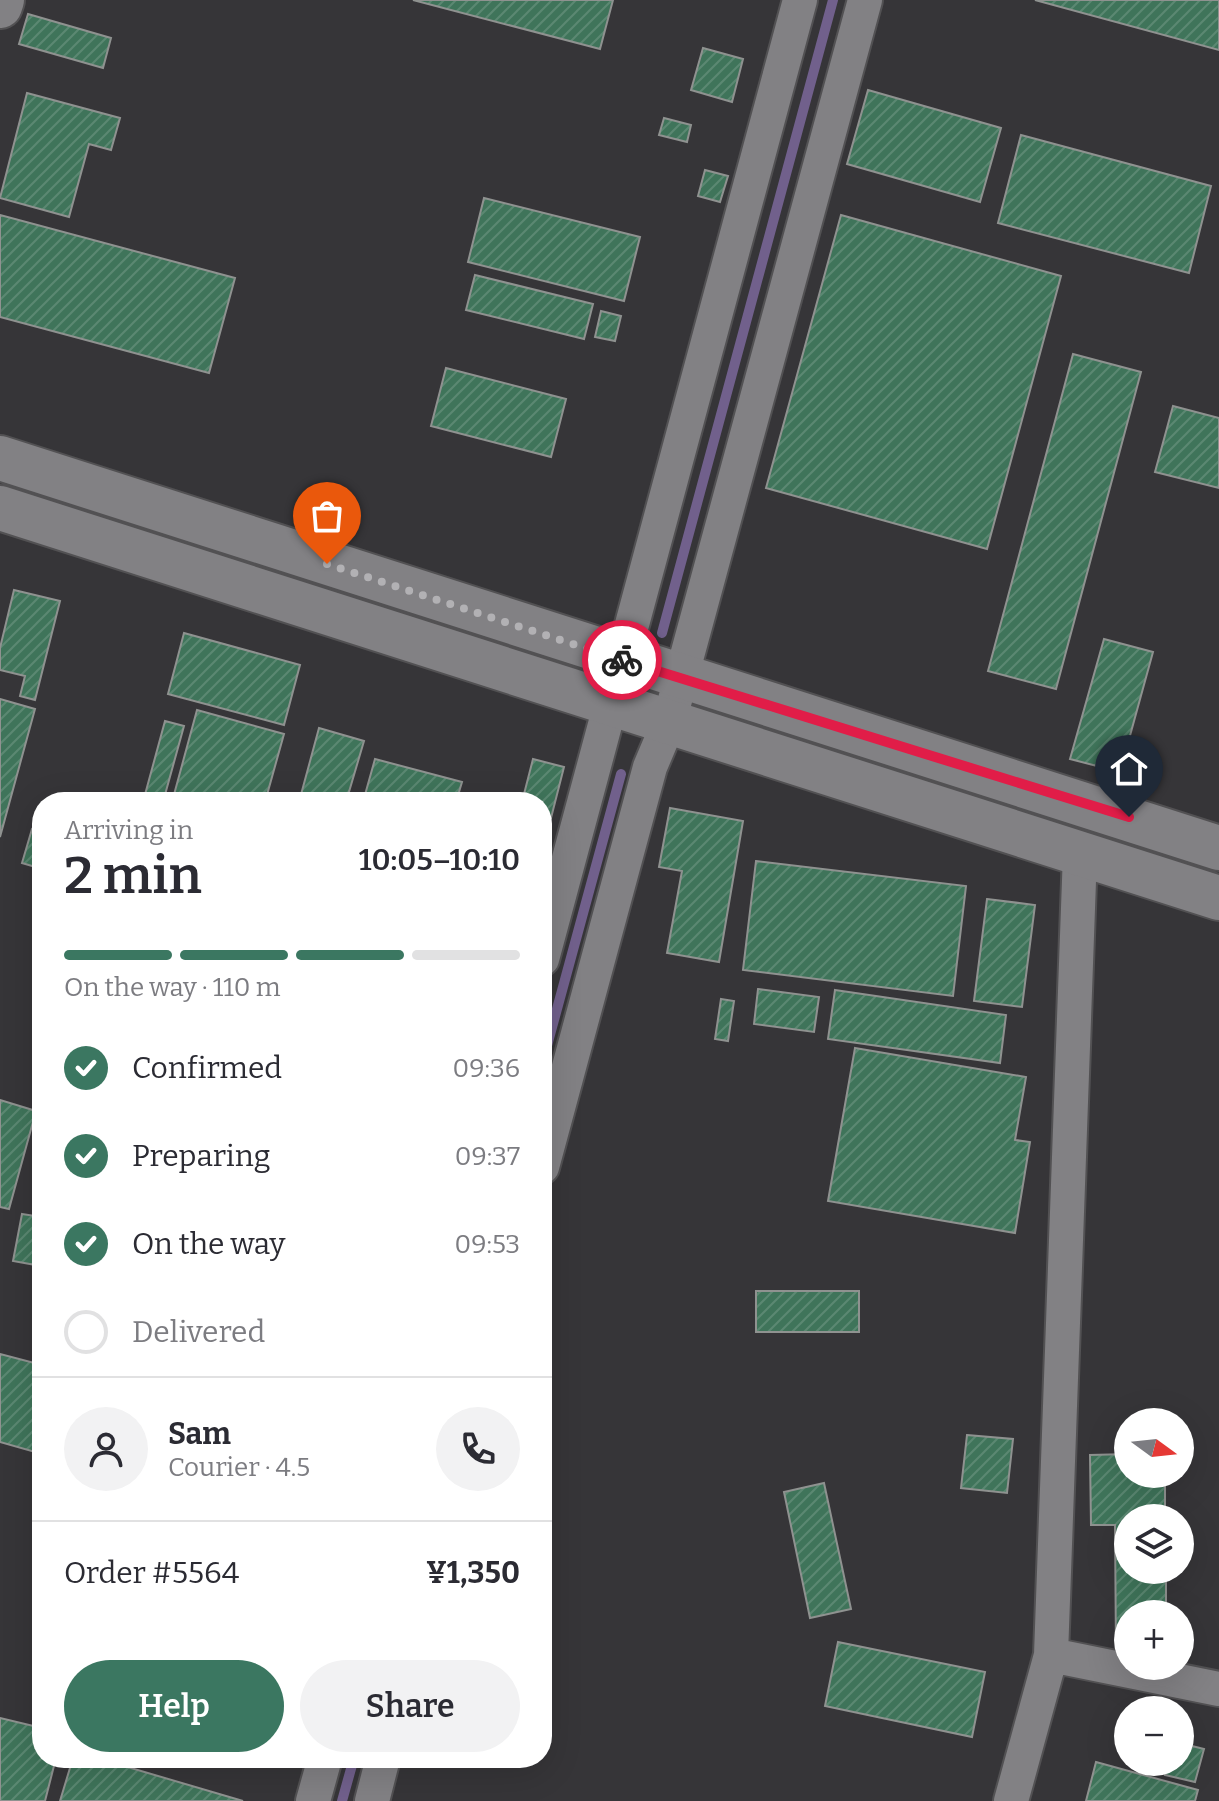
<!DOCTYPE html>
<meta charset="utf-8">
<style>
:root{--surface:#fff;--page:#f2f2f3;--text:#2b2b33;--muted:#7c7c81;--line:#e1e1e2;--accent:#3b7761}
body{margin:0;font-family:Bitter,serif;background:var(--page);color:var(--text);height:100vh;display:flex;flex-direction:column;font-size:30px;white-space:nowrap}
*{box-sizing:border-box;margin:0}
p{font-size:26px;color:var(--muted)}
.icon{flex:none;width:44px;height:44px;fill:none;stroke:currentColor;stroke-width:2;stroke-linecap:round;stroke-linejoin:round}
.map{position:relative;flex:1;overflow:hidden}
.drawer{position:absolute;left:32px;top:792px;width:520px;height:976px;display:flex;flex-direction:column;background:var(--surface);border-radius:32px;box-shadow:0 8px 32px #0002}
.drawer>*{flex:none}
.needle{width:52px;rotate:105deg}
.fabs{position:absolute;left:1114px;top:1408px;display:grid;gap:16px}
.fabs a{display:grid;place-items:center;width:80px;height:80px;border-radius:50%;background:var(--surface);box-shadow:0 8px 32px #0002;font-size:40px}
.pin{position:absolute;display:grid;place-items:center;width:68px;height:68px;color:#fff;margin:-82px -34px;border-radius:50% 50% 50% 0;rotate:-45deg;box-shadow:0 0 8px #0007}
.pin .icon{rotate:45deg}
.courier{position:absolute;display:grid;place-items:center;width:80px;height:80px;margin:-40px;border:6px solid #e11d48;border-radius:50%;background:#fff;color:#222;box-shadow:0 2px 10px #0007}
.head em{font-style:normal;font-weight:600}
.head div{display:flex;flex-direction:column-reverse}
.head{display:flex;align-items:center;justify-content:space-between;height:136px;padding:0 32px}
h1{font-size:52px;font-weight:600;line-height:60px}
.bar{display:grid;grid-template-columns:repeat(4,1fr);gap:12px 8px;align-content:center;height:96px;padding:0 32px}
.bar i{height:10px;border-radius:6px;background:var(--line)}
.bar .current{background:var(--accent)}
.bar p{grid-column:span 4}
.line{display:flex;align-items:center;gap:20px;padding:0 32px;border-top:2px solid var(--line)}
.line div{flex:1}
.round{display:grid;place-items:center;flex:none;width:84px;height:84px;border-radius:42px;background:var(--page)}
ol{padding:0 32px;list-style:none}
li{display:flex;align-items:center;gap:24px;height:88px}
li p{margin-inline-start:auto}
li .icon{padding:8px;border-radius:50%;background:var(--accent);color:#fff;stroke-width:4}
li:last-child{color:var(--muted)}
li i{width:44px;height:44px;border:4px solid var(--line);border-radius:50%}
.action{display:flex;gap:16px;margin-top:auto;padding:16px 32px}
.action a{flex:1;height:92px;border-radius:48px;background:var(--accent);color:#fff;font-size:32px;font-weight:600;line-height:92px;text-align:center}
.action a+a{background:var(--page);color:var(--text)}
.map>svg:first-child{display:block}
.lines{fill:none;stroke-linecap:round;stroke-linejoin:round}
.stream{stroke:#71608c;stroke-width:10}
.building{fill:url(#building-hatch);stroke:#8f9290;stroke-width:2}
.minor-casing{stroke:#525153;stroke-width:38}
.tertiary-casing{stroke:#525153;stroke-width:48}
.minor{stroke:#828184;stroke-width:34}
.tertiary{stroke:#828184;stroke-width:44}
.done{stroke:#b2b1b4;stroke-width:8;stroke-dasharray:0 14.4}
.route{stroke:#e11d48;stroke-width:10}
</style>
<div class="map">
<svg width="1219" height="1801" viewBox="0 0 1219 1801">
<defs>
<pattern id="building-hatch" width="6" height="6" patternUnits="userSpaceOnUse" patternTransform="scale(2)"><rect width="6" height="6" fill="#3f745a"/><path d="M-1 1l2-2M0 6l6-6M5 7l2-2" fill="none" stroke="#5b8872"/></pattern>
</defs>
<rect width="100%" height="100%" fill="#363538"/>
<g class="lines">
<!-- stream -->
<path class="stream" d="M662 633 833 0
M542 1064 621 774
M342 1801 354 1758"/>
</g>
<!-- building -->
<path class="building" d="M413 0H613L600 49Z
M1035 0H1219V50Z
M28 14 111 38 103 68 19 44Z
M703 48 743 59 732 102 691 90Z
M868 90 1001 128 980 202 847 164Z
M27 93 120 118 111 150 89 144 69 217 0 198Z
M664 118 691 125 687 142 659 135Z
M1021 135 1211 186 1189 273 998 223Z
M705 170 728 176 720 202 698 196Z
M484 198 640 237 624 301 468 262Z
M0 215 235 278 209 373 0 317Z
M841 215 1061 276 987 549 766 488Z
M475 275 593 304 584 339 466 310Z
M601 311 621 316 615 341 595 337Z
M1073 354 1141 372 1056 689 988 671Z
M446 368 566 399 551 457 431 426Z
M1173 406 1219 418V488L1155 472Z
M14 590 60 601 35 700 20 696 25 676 0 670V648Z
M184 633 300 665 284 725 168 694Z
M1104 639 1153 652 1120 772 1070 759Z
M0 699 35 709 0 837Z
M197 710 284 734 265 802H172Z
M165 721 184 726 163 802H143Z
M319 728 364 741 346 802H299Z
M375 759 462 782 456 802H363Z
M533 759 564 767 551 818 542 816V802H522Z
M670 808 743 821 719 962 667 953 682 871 659 867Z
M32 829 42 832V869L22 863Z
M756 861 966 886 953 996 743 970Z
M987 899 1035 905 1022 1007 974 1001Z
M758 989 819 997 814 1032 754 1024Z
M835 990 1006 1015 1000 1063 828 1039Z
M721 999 734 1001 728 1041 715 1039Z
M855 1048 1026 1077 1015 1140 1030 1142 1015 1233 828 1201Z
M0 1100 36 1111 9 1209 0 1207Z
M22 1214 42 1217 41 1266 13 1261Z
M756 1291H859V1332H756Z
M0 1354 42 1365V1454L0 1442Z
M967 1435 1013 1439 1007 1493 961 1488Z
M1128 1454V1474H1165V1518H1128V1570H1166V1614H1128V1653H1116L1115 1525H1091L1090 1455Z
M824 1483 851 1609 810 1618 784 1492Z
M838 1642 985 1672 972 1737 825 1706Z
M0 1718 42 1728V1758H56L45 1801H0Z
M1180 1743 1204 1749 1195 1782 1165 1775 1168 1762H1180Z
M73 1758H97L243 1801H60Z
M1096 1762 1198 1790 1195 1801H1086Z"/>
<g class="lines">
<!-- minor casing -->
<g class="minor-casing">
<path id="minor" d="M542 959 800 0
M542 1167 650 767 669 722 681 678 865 0
M1051 1655 1219 1689
M313 1801 325 1758
M372 1801 383 1758
M1011 1801 1051 1655 1080 853"/>
</g>
<!-- tertiary casing -->
<g class="tertiary-casing">
<path id="tertiary" d="M0 6 2 0
M0 458 1219 848
M0 508 1219 898"/>
</g>
<!-- minor -->
<use href="#minor" class="minor"/>
<!-- tertiary -->
<use href="#tertiary" class="tertiary"/>
</g>
<g class="lines">
<!-- done -->
<path class="done" d="M327 564 622 660"/>
<!-- route -->
<path class="route" d="M622 660 1129 817"/>
</g>
</svg>
<div class="fabs">
<a><svg class="needle" viewBox="-14 -14 28 28"><path d="M0-13l5 13h-10z" fill="#e53935"/><path d="M0 13l5-13h-10z" fill="#7c7c81"/></svg></a>
<a><svg class="icon" aria-label="layers" viewBox="0 0 24 24"><path d="M12 4l9 5-9 5-9-5zM3 14l9 5 9-5"/></svg></a>
<a>+</a>
<a>−</a>
</div>
<div class="pin" style="left:327px;top:564px;background:#ea580c"><svg class="icon" aria-label="bag" viewBox="0 0 24 24"><path d="M5 8h14l-1 12H6zM9 8a3 3 0 0 1 6 0"/></svg></div>
<div class="pin" style="left:1129px;top:817px;background:#1f2937"><svg class="icon" aria-label="home" viewBox="0 0 24 24"><path d="M3 11l9-7 9 7M6 9v11h12V9"/></svg></div>
<div class="courier" style="left:622px;top:660px"><svg class="icon" aria-label="bike" viewBox="0 0 24 24"><circle cx="6" cy="16" r="4"/><circle cx="18" cy="16" r="4"/><path d="M6 16l4-8h5l3 8M10 8l3 8H6M13 5h3"/></svg></div>
<section class="drawer">
<div class="head"><div><h1>2 min</h1><p>Arriving in</p></div><em>10:05–10:10</em></div>
<div class="bar"><i class="current"></i><i class="current"></i><i class="current"></i><i></i><p>On the way · 110 m</p></div>
<ol>
<li><svg class="icon" aria-label="check" viewBox="0 0 24 24"><path d="M5 12l5 5 9-10"/></svg>Confirmed<p>09:36</p></li>
<li><svg class="icon" aria-label="check" viewBox="0 0 24 24"><path d="M5 12l5 5 9-10"/></svg>Preparing<p>09:37</p></li>
<li><svg class="icon" aria-label="check" viewBox="0 0 24 24"><path d="M5 12l5 5 9-10"/></svg>On the way<p>09:53</p></li>
<li><i></i>Delivered</li>
</ol>
<div class="line" style="height:144px"><a class="round"><svg class="icon" aria-label="person" viewBox="0 0 24 24"><circle cx="12" cy="8" r="4"/><path d="M4 21q1-7 8-7t8 7"/></svg></a><div><b>Sam</b><p>Courier · 4.5</p></div><a class="round"><svg class="icon" aria-label="phone" viewBox="0 0 24 24"><path d="M5 4h4l2 5-3 2q2 4 5 5l2-3 5 2v4C11 20 4 13 5 4z"/></svg></a></div>
<div class="line" style="height:104px"><div>Order #5564</div><b>¥1,350</b></div>
<div class="action"><a>Help</a><a>Share</a></div>
</section>
</div>
